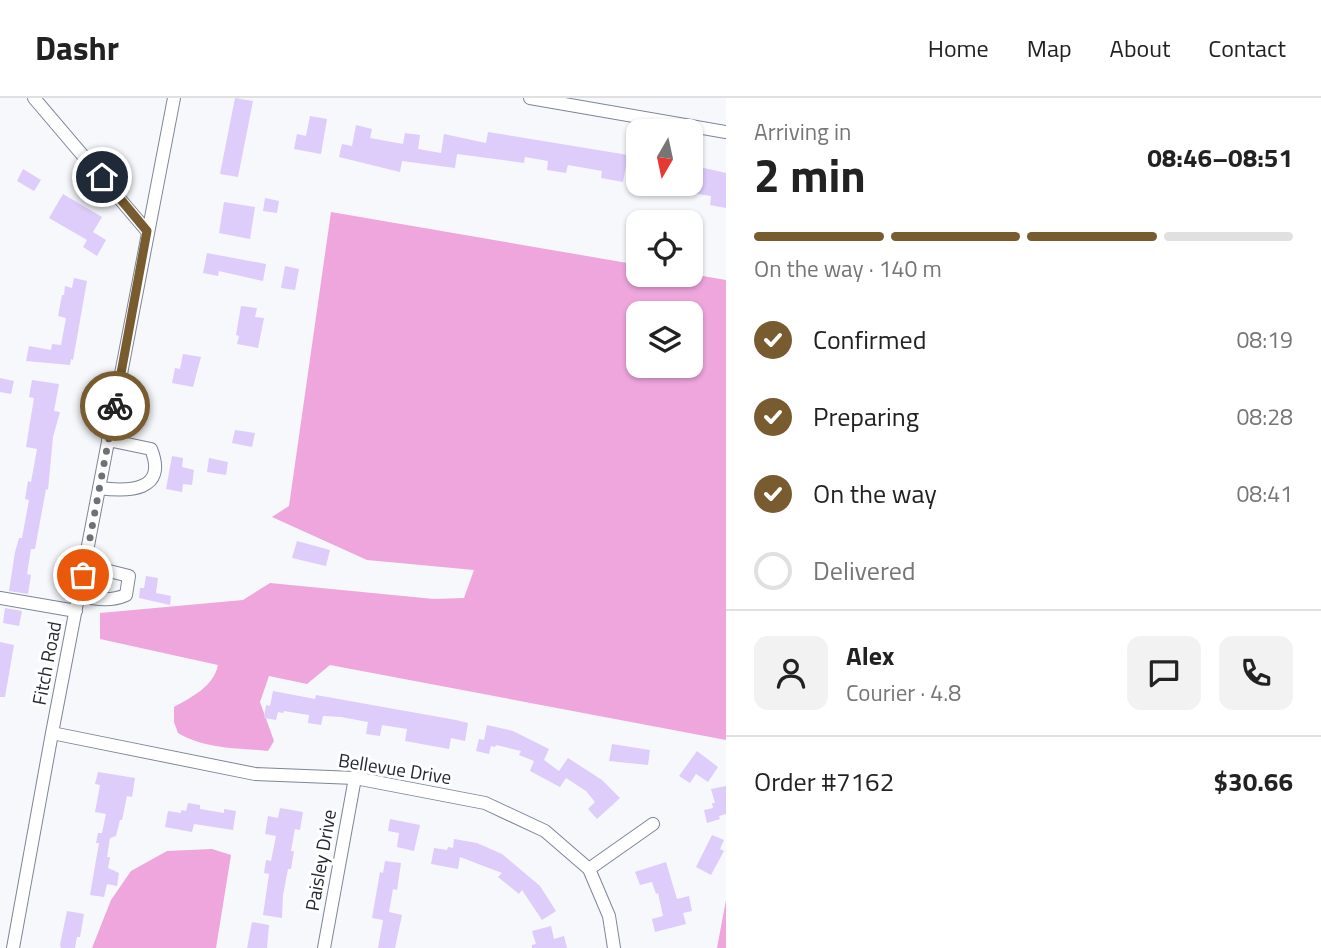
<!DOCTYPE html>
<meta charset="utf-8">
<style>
:root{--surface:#fff;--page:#f2f2f2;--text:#222;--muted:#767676;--line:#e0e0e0;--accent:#785c2f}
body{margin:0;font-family:"Titillium Web",sans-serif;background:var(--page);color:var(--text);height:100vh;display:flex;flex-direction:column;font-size:26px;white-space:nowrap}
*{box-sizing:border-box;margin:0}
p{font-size:23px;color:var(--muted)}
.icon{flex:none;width:38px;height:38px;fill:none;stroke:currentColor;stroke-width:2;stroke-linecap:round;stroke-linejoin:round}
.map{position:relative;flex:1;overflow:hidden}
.panel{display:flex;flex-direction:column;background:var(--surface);width:595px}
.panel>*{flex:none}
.needle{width:46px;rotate:189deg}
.buttons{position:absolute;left:626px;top:21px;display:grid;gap:14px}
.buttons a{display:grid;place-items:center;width:77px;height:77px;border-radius:14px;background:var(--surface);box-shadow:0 2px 5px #0004;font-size:35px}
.pin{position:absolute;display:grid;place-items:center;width:60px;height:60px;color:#fff;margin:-30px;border:4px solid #fff;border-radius:50%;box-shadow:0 2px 7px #0007}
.courier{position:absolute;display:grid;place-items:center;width:70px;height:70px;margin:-35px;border:5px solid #785c2f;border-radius:50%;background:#fff;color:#222;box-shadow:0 2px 9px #0007}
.summary em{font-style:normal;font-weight:700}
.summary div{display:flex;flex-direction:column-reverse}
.summary{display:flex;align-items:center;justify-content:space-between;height:119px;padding:0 28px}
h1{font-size:46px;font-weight:700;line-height:52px}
.bar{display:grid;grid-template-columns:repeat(4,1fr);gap:10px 7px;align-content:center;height:84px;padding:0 28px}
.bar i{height:9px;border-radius:5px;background:var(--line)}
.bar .selected{background:var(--accent)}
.bar p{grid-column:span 4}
.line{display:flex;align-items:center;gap:18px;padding:0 28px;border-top:2px solid var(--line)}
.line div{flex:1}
.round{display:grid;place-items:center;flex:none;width:74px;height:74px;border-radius:14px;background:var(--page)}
ol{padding:0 28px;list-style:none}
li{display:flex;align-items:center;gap:21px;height:77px}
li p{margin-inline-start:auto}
li .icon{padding:7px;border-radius:50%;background:var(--accent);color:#fff;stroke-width:4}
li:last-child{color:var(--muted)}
li i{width:38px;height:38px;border:4px solid var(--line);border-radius:50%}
header{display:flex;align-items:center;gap:42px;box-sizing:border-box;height:98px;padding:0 35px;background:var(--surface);border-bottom:2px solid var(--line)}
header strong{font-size:33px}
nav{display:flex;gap:38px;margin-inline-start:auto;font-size:24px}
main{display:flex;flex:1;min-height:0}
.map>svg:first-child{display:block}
.forest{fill:#eea6dc;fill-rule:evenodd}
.building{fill:#deccfa}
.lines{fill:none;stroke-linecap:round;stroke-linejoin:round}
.minor-casing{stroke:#7d8598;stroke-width:14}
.minor{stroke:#fff;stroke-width:12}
.done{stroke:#6e7177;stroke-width:7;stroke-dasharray:0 12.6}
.route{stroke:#785c2f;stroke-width:9}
.labels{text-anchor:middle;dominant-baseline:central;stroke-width:6;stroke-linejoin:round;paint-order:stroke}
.street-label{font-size:19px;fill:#252830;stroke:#fff}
</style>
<header>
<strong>Dashr</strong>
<nav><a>Home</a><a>Map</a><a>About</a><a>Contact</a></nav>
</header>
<main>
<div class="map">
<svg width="726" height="850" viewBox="0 0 726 850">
<rect width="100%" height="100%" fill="#f6f8fc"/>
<!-- forest -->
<path class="forest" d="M331 114 639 167V177L691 176 726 182V642L330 567 307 586 269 578 260 604 274 643 268 653C237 650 205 651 178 635L174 624V609C192 599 214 588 218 567L100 541V515L243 502 270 485 434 501 464 500 474 472 367 462 272 419 289 408ZM639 215H691V268H639Z
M212 751 231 757 216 850H92L111 802 131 773 167 753Z
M726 802V850H717Z"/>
<!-- building -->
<path class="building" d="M235 0 253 3 238 79 220 76Z
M310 18 327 21 321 56 294 51 297 36 306 38Z
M356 27 372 31 370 40 403 46 405 35 420 37 418 51 441 55 444 36 486 45 488 34 628 57 623 84 601 80 602 73 568 67 566 75 547 72 548 63 525 59 524 65 457 56 455 70 402 63 400 74 339 59 342 46 352 48Z
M695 68 726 75V110L710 107 711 98 666 91 667 86H691Z
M23 71 41 82 34 93 17 83Z
M63 96 102 119 93 134 106 142 97 158 83 149 87 142 49 120Z
M265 100 279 103 277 115 263 113Z
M224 104 255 109 250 141 219 135Z
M207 155 266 166 263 183 219 173 218 178 203 175Z
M285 168 299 171 295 192 281 190Z
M74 180 87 183 73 262 71 261 70 267 26 263 29 248 51 252 52 246 61 247 66 220 58 218 62 197H64L65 188 72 190Z
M241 208 257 210 255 219 264 220 258 250 237 246 239 238 236 237Z
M183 256 201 259 193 289 172 285 175 270 180 271Z
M0 280 14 283 11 296 0 294Z
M32 282 59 286 54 313 60 314 53 339 48 392 46 391 35 451H31L27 476 31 477 28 496 9 493 15 454 19 440H22L29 402 25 401 28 383 31 384 37 351 26 349 34 300 29 299Z
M235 332 255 335 252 349 232 345Z
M172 358 183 360 182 369 194 372 192 387 183 386 182 394 166 391Z
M209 360 228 364 226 377 207 374Z
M297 443 330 452 326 468 292 460Z
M146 478 158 480 156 495 171 498 170 507 139 500 140 490H144Z
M5 510 22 513 19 528 3 525Z
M0 544 14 547 5 599H0Z
M273 593 315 601 316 597 456 622 468 625 465 643 451 640 449 651 405 643 407 631 382 627 380 638 366 636 368 624 341 619 323 618 321 627 308 625 309 617 284 613 283 615 278 614 276 622 264 620 266 607 270 608Z
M487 627 513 633 549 651 544 662 559 673 568 660 602 682 620 700 597 721 588 711 595 704 586 693 566 680 560 689 530 673 534 663 519 657 521 653 496 647 495 649 491 648 489 656 476 653 479 641 484 642Z
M612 646 650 652 648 667 609 663Z
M697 653 718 669 708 684 696 676 690 685 679 678Z
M98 674 135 680 132 699 127 698 122 722H120L116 738 110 740 107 759H110L108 770 119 775 117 788 107 786 104 799 90 797 99 745H96L98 735H102L106 716 95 714 100 687 95 686Z
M726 688V716L719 718 720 721 707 725 704 712 713 710 712 705H715L711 691Z
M188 705 200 707V711L224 715V711L236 713 233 732 194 726 192 734 165 729 168 713 181 715V712L186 713Z
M280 710 303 714 300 732 295 731 291 753H294L291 771H288L283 797 282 820 263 817 269 776 264 775 266 762 271 763 276 738 265 736 268 718 278 720Z
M390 721 420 727 414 753 397 749 399 735 388 733Z
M712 737 724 742 720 751 724 753 711 777 696 769Z
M454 741 477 745 502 756 540 788 556 813 542 822 522 792 519 796 498 779 502 775 460 759 458 771 431 766 434 750 447 752 448 749 453 750Z
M385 763 401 765 397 792 393 791 389 814 402 817 395 850H378L383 822 372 820 380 774 383 775Z
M666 764 677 801 689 798 692 813 683 815 686 826 655 834 652 821 663 818 658 795 656 796 652 784 640 787 635 774Z
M67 813 84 816 80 839H77L75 850H61L60 847Z
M252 824 269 827 267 850H247Z
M551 828 554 841 564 838 567 850H532V847L536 846 532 833Z"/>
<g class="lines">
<!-- minor casing -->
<g class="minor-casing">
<path id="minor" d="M34 0 147 133
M530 0 726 34
M99 390C129 394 168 393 151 351L108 342
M79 498C96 501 110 504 126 497L129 478 85 467
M0 500 76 513
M52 635 255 676 355 680 485 705 545 733 589 771 609 818 614 850
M589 771 653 726
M13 850 52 635 174 0
M324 850 355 680"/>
</g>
<!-- minor -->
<use href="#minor" class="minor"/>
</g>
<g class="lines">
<!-- done -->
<path class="done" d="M83 477 115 308"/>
<!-- route -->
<path class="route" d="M102 79 147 133 115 308"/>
</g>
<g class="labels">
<!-- street labels -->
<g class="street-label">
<text transform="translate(46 565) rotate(-79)">Fitch Road</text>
<text transform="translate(395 670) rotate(9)">Bellevue Drive</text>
<text transform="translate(320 762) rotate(-80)">Paisley Drive</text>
</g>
</g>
</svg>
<div class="buttons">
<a><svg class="needle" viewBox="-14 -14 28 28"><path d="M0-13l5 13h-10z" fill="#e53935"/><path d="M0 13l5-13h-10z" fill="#767676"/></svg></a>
<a><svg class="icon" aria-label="locate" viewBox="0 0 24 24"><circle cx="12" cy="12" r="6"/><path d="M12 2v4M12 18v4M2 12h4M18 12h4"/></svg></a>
<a><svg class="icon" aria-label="layers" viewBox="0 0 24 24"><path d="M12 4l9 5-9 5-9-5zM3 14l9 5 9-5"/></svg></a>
</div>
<div class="pin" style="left:83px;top:477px;background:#ea580c"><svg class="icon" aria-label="bag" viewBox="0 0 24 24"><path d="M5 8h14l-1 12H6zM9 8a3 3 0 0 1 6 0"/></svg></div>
<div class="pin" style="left:102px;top:79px;background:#1f2937"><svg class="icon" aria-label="home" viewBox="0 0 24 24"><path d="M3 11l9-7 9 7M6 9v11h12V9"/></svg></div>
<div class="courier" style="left:115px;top:308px"><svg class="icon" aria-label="bike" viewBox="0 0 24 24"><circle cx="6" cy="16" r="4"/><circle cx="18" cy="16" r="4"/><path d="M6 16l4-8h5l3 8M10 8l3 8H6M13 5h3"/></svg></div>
</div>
<section class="panel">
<div class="summary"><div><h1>2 min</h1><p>Arriving in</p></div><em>08:46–08:51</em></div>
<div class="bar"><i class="selected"></i><i class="selected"></i><i class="selected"></i><i></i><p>On the way · 140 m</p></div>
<ol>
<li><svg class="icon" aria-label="check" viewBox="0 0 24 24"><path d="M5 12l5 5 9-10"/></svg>Confirmed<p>08:19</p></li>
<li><svg class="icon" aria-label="check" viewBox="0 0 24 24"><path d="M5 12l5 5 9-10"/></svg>Preparing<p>08:28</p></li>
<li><svg class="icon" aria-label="check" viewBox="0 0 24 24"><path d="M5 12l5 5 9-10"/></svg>On the way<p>08:41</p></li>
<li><i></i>Delivered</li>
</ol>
<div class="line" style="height:126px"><a class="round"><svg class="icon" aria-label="person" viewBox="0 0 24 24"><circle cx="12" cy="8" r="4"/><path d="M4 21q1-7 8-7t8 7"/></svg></a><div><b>Alex</b><p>Courier · 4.8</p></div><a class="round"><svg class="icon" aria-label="chat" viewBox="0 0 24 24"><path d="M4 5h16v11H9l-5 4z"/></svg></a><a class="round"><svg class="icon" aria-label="phone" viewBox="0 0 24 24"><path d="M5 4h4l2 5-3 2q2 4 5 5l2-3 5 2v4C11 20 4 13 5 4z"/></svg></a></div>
<div class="line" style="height:91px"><div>Order #7162</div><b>$30.66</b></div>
</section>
</main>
